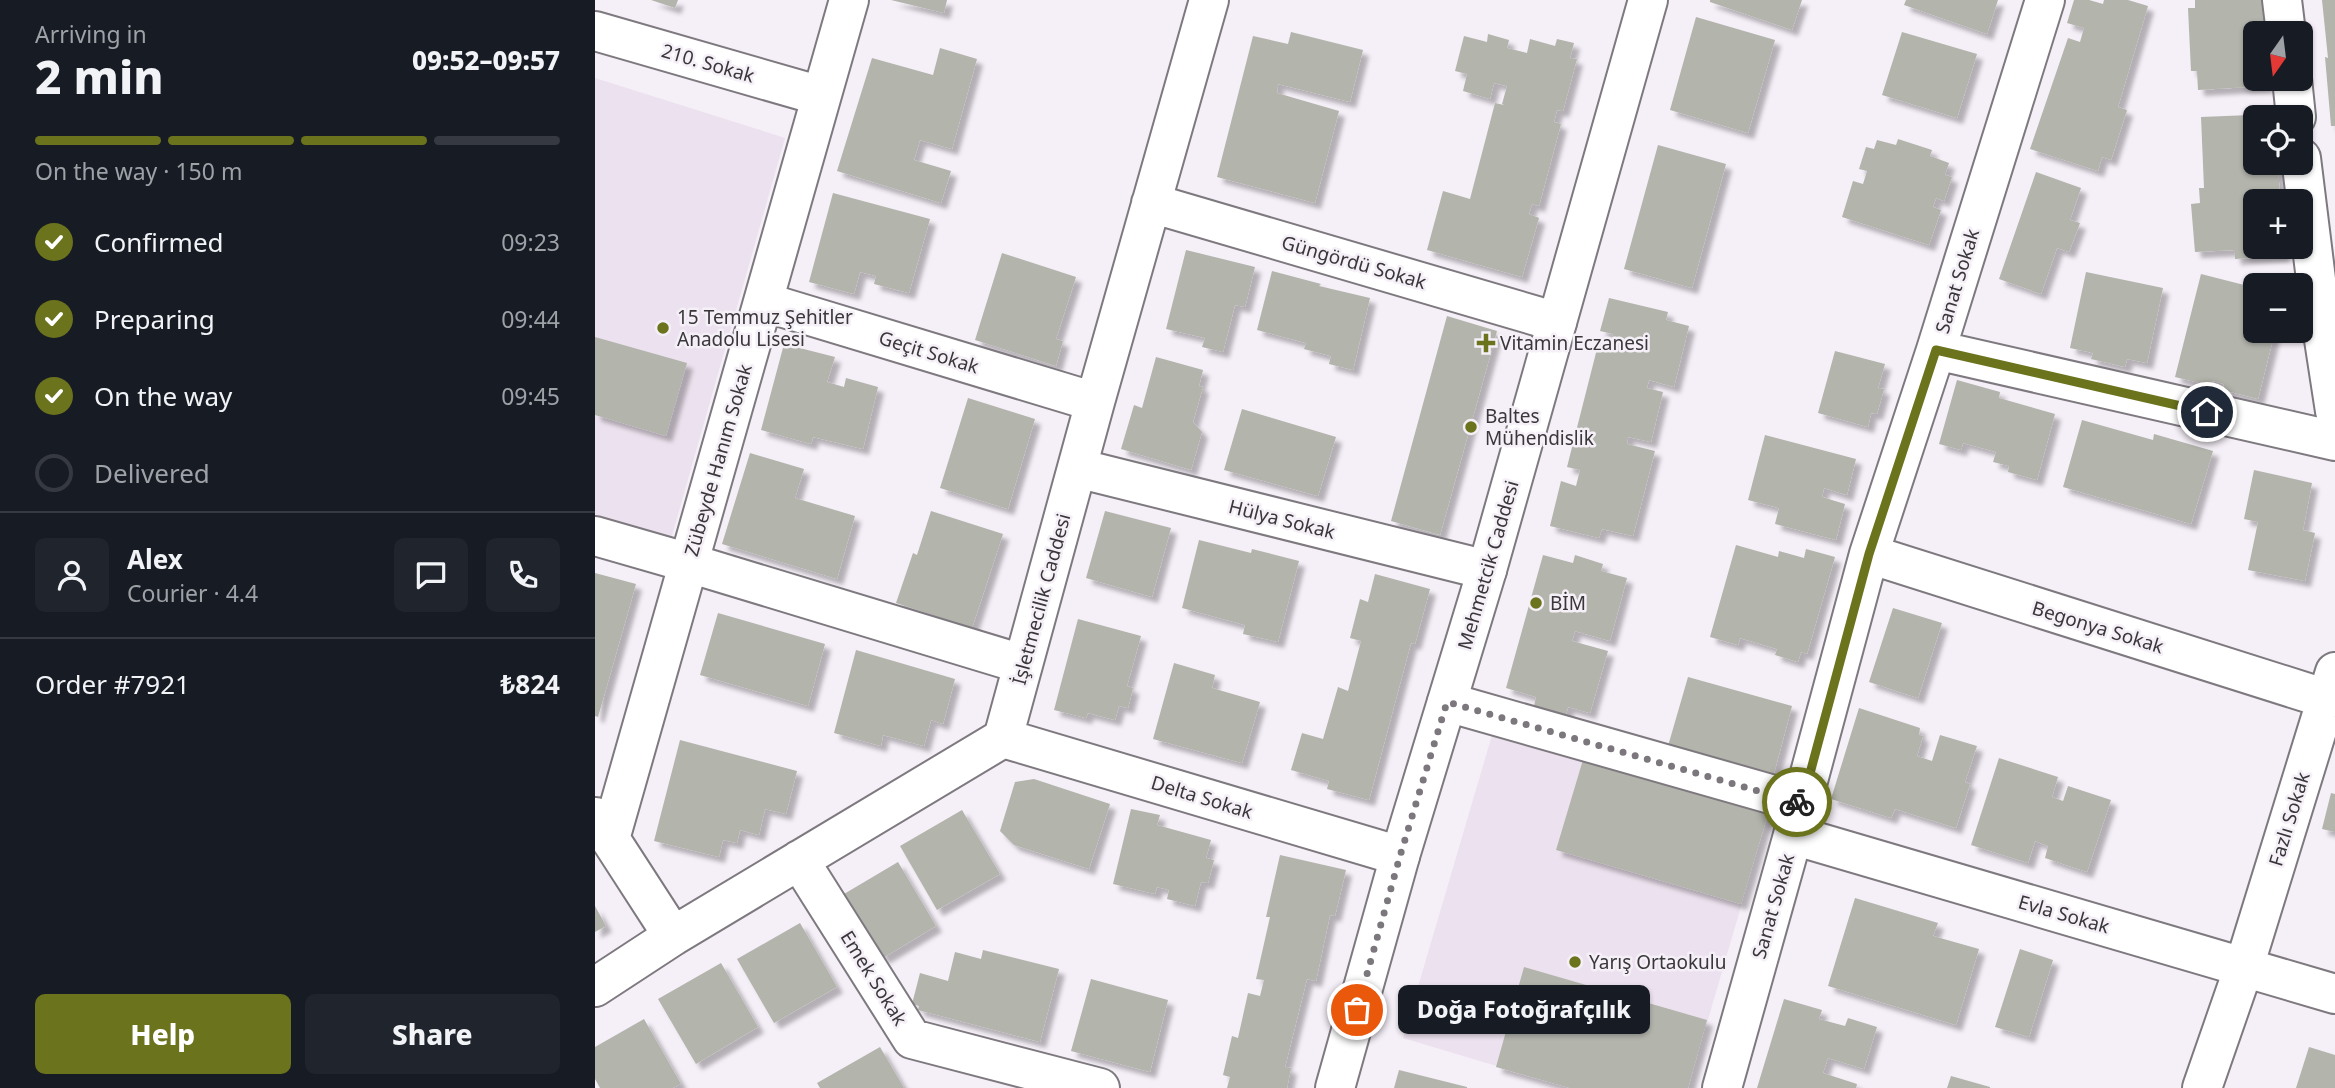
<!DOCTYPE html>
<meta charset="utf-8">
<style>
:root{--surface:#171b24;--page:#20242c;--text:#f1f3f6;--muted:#9ea1a6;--line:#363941;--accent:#6b731c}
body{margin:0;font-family:"Noto Sans",sans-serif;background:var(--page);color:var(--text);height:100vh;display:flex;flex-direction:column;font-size:26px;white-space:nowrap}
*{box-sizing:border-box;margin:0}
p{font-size:23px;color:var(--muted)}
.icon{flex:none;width:38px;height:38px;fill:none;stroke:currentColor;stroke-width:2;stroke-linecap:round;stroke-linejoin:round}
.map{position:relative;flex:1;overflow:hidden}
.drawer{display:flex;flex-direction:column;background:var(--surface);width:595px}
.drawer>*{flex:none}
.needle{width:46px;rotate:194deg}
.fabs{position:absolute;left:1648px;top:21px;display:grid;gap:14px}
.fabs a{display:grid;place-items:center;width:70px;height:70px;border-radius:10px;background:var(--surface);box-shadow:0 2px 5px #0004;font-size:35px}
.pin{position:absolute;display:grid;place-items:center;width:60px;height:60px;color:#fff;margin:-30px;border:4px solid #fff;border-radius:50%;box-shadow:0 2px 7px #0007}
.courier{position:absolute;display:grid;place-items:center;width:70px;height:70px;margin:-35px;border:5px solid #6b731c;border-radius:50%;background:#fff;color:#222;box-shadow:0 2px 9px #0007}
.bubble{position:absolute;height:49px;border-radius:10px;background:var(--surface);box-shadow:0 2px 5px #0004;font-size:23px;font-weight:800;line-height:49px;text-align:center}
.summary em{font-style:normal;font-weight:800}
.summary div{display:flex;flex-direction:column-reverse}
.summary{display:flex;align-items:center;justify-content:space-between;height:119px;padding:0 35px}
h1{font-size:46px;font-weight:800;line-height:52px}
.bar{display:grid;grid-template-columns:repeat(4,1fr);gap:10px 7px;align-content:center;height:84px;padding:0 35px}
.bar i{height:9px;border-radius:5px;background:var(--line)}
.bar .active{background:var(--accent)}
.bar p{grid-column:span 4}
.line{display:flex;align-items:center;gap:18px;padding:0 35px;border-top:2px solid var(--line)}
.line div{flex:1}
.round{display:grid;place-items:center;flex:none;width:74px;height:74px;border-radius:10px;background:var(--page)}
ol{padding:0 35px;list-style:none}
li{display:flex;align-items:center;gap:21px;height:77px}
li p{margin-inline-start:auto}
li .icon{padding:7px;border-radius:50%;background:var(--accent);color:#fff;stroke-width:4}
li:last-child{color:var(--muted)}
li i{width:38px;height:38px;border:4px solid var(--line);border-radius:50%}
.cta{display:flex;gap:14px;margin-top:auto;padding:14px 35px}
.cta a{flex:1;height:80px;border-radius:10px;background:var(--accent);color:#fff;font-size:28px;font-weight:800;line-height:80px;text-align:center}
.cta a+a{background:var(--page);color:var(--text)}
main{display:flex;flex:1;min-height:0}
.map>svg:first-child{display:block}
.built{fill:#ece1ee}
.building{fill:#b3b4ac;filter:url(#shadow)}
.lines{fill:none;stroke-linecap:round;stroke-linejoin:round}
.minor-casing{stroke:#7e797f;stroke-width:42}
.major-casing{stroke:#7e797f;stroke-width:42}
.minor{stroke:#fff;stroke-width:38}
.major{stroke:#fff;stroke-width:38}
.done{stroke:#7b777c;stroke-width:7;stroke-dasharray:0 12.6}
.route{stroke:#6b731c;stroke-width:9}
.poi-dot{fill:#6b731c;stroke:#f5eff7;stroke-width:2.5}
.labels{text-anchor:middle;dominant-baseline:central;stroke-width:5;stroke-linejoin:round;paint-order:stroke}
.street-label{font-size:19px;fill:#39373a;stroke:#f5eff7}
.poi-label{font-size:19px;fill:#39373a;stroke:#f5eff7;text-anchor:start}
</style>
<main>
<section class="drawer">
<div class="summary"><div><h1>2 min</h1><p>Arriving in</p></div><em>09:52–09:57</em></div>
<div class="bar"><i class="active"></i><i class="active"></i><i class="active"></i><i></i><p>On the way · 150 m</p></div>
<ol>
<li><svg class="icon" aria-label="check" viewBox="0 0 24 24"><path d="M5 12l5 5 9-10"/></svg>Confirmed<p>09:23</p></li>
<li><svg class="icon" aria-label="check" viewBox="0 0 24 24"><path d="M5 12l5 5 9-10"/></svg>Preparing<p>09:44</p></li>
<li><svg class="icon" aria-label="check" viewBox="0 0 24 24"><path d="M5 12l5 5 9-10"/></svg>On the way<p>09:45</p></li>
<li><i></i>Delivered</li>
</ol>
<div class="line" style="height:126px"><a class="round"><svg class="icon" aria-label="person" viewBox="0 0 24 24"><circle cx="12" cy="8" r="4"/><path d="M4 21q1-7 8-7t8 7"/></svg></a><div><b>Alex</b><p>Courier · 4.4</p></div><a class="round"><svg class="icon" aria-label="chat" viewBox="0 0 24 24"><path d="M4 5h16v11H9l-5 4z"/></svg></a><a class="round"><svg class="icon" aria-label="phone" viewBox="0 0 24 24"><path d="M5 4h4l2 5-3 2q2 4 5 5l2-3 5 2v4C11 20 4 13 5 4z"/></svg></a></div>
<div class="line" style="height:91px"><div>Order #7921</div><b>₺824</b></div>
<div class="cta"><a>Help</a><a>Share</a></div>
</section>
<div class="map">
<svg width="1740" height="1088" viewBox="0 0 1740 1088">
<defs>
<filter id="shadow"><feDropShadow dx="6" dy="6" stdDeviation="2" flood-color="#0004"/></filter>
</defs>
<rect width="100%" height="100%" fill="#f5eff7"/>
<!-- built -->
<path class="built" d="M0 78 190 138 76 539 0 518Z
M900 725 1175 807 1093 1088H975L808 1038Z"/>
<!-- building -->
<path class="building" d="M56 0H83L80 8Z
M296 0H352L349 13Z
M1115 0H1207L1197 30 1115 2Z
M1311 0H1403L1392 34 1309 5Z
M1479 0H1494L1508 4 1509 0H1533L1553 6 1523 107 1532 110 1516 160 1507 157 1503 171 1435 149 1473 38 1485 42 1489 28 1472 23Z
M1600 0H1667L1669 33H1653L1654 45H1661V79H1671V86L1603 90 1602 71H1596L1593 8H1600Z
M1727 0H1740V126H1736L1730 57 1733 58Z
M1101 17 1180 40 1153 133 1075 110Z
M696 32 768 50 755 102 683 84 682 93 744 111 720 203 622 177 658 36 693 44Z
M1307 32 1382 54 1362 118 1287 95Z
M893 34 914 40 912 48 932 53 935 39 960 46 962 39 979 43 975 58 982 59 968 111 962 110 959 122 966 124 944 206 937 204 934 214 944 218 927 277 832 250 848 191 875 199 900 103 909 105 907 104 912 86 899 83 895 99 868 91 872 74 860 71 869 36 892 42Z
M345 48 382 59 357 149 325 140 319 160 356 171 346 203 242 171 277 58 338 75Z
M1680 114V117H1661V163H1683L1685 201H1661V247H1688L1689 256 1640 259 1639 250 1600 252 1596 204 1605 203 1604 188H1609L1606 117Z
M1303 139 1337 150 1335 156 1354 163 1350 175 1357 177 1349 201 1341 198 1338 207 1346 210 1334 245 1247 217 1258 181 1268 184 1272 171 1264 169 1271 147 1279 149 1282 140 1301 145Z
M1063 145 1131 164 1097 288 1029 269Z
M1441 172 1486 188 1475 220 1485 223 1474 252 1462 248 1446 294 1404 279Z
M238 193 335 219 314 293 279 284 281 276 265 272 259 294 214 282Z
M591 250 660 267 650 307 640 305 628 352 607 347 610 338 571 329Z
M407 253 481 277 461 339 468 341 461 366 380 340Z
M677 271 726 284 724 286 775 298 758 370 734 364 736 356 709 349 711 343 662 330Z
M1491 272 1568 288 1552 363 1532 359 1530 367 1496 359 1498 353 1475 348Z
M1606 274 1661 288V331H1680L1663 399 1628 390 1629 384 1618 381 1617 386 1580 377Z
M1014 298 1073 312 1071 320 1094 326 1079 387 1054 380 1052 388 1068 392 1056 442 1033 437 1032 444 1060 451 1038 536 1007 529 1004 538 955 526 966 481 981 486 985 470 972 467 1005 337 1016 340 1018 334 1005 331Z
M852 316 902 331 845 535 796 521Z
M0 337 92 363 71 436 0 415Z
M189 344 240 357 232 382 249 387 251 378 283 387 268 449 218 437 216 444 166 430Z
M1240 351 1290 364 1283 388 1289 389 1282 414 1276 413 1273 427 1223 413Z
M561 357 608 370 604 386 608 387 598 422 607 432 596 470 526 449 539 405 547 408Z
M1362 380 1405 392 1404 398 1460 414 1442 480 1413 472 1414 466 1398 462 1401 452 1368 443 1366 450 1344 444Z
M373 398 440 419 413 509 345 488Z
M647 409 741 437 723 496 629 470Z
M1487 420 1558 440 1559 434 1618 451 1596 524 1468 487Z
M1170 435 1261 459 1252 495 1229 488 1227 497 1250 504 1241 540 1180 524 1184 508 1153 500Z
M155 453 209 469 200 498 260 516 242 579 127 544Z
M1659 470 1717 483 1708 530 1720 533 1710 581 1653 570 1663 522 1649 519Z
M336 511 408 534 377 628 301 603 318 553 322 555Z
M510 511 576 528 557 597 491 578Z
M604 540 656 553 657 549 704 561 683 642 648 634 650 625 587 608Z
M1141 545 1183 557 1184 551 1209 558 1211 549 1240 557 1212 654 1206 652 1203 662 1180 655 1182 649 1145 638 1143 645 1115 637Z
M948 555 978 563 980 555 1008 564 1006 571 1032 578 1015 641 980 631 977 641 1013 651 995 713 973 707 971 715 939 706 941 697 911 688Z
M0 573 41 584 3 717 0 716Z
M780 574 835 589 820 644 816 643 774 800 732 789 734 781 696 770 707 733 728 739 743 687 753 691 766 641 755 638 765 599 773 602Z
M1298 608 1347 623 1323 698 1274 682Z
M123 613 230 644 213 706 105 675Z
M483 619 546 636 532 686 538 688 533 708 524 706 520 720 493 713 491 718 459 710Z
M261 650 360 679 348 724 336 720 329 746 288 735 286 746 239 733Z
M579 663 620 675 617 688 665 702 647 763 558 739Z
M1093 677 1197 706 1178 777 1073 746Z
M1264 708 1325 728 1324 735 1328 736 1322 756 1337 761 1345 735 1382 746 1370 782 1375 784 1361 828 1300 809 1296 818 1236 799Z
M85 740 202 771 191 814 170 809 164 835 145 830 142 843 128 840 124 857 59 841Z
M990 753 1175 807 1146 904 961 850Z
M1404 758 1463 777 1457 797 1468 801 1473 786 1516 800 1492 872 1450 858 1453 846 1440 841 1433 863 1376 845Z
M439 779 515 804 494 869 419 845 405 831 420 782Z
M1736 793 1740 794V832L1727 829Z
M536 809 565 815 562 825 616 840 611 858 619 860 613 883 606 882 600 906 572 899 574 890 562 887 560 894 518 884Z
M367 810 405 874 342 910 305 846Z
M685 855 751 870 740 916 735 915 721 981 712 979 690 1067 696 1068 692 1088H632L635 1077 628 1075 637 1036 643 1038 653 993 665 996 669 980 661 979 675 917H671Z
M303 862 341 926 288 958 249 894Z
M1260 898 1343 923 1338 936 1384 949 1361 1025 1233 986Z
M0 906 11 926 0 932Z
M205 923 242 987 179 1023 142 959Z
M1425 949 1458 960 1434 1037 1400 1027Z
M388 950 464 969 445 1042 323 1010 324 1006 317 1004 325 973 353 981 360 952 386 959Z
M126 963 163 1027 101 1064 63 999Z
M929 967 1112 1020 1093 1088H975L901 1067Z
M496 979 573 1000 555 1072 476 1051Z
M1189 999 1227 1010 1224 1019 1250 1026 1253 1018 1282 1027 1269 1069 1233 1058 1228 1073 1262 1084 1261 1088H1162Z
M49 1019 86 1084 78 1088H5L0 1079V1047Z
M285 1047 309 1088H225L222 1083Z
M1714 1047 1740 1055V1088H1701Z
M804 1070 872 1087V1088H799Z
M1356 1076 1395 1087V1088H1352Z"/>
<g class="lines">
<!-- minor casing -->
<g class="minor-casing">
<path id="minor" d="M1687 0 1691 33
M0 31 226 96
M1697 79 1701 117
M1706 158 1726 320 1740 411
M556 203 962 322
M169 302 500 402
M1341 350 1740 441
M482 468 892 570
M0 536 94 563 427 664
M1274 554 1732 699
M852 702 1207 803
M408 738 805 856
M1 817 78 936
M1198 835 1740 994
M15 839 254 0
M204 860 317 1039 505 1088
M0 987 78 936 408 738 500 402 614 0
M1127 1088 1207 803 1274 554 1341 350 1450 0
M1607 1088 1649 967 1740 672"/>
</g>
<!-- major casing -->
<g class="major-casing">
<path id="major" d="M740 1088 805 856 892 570 1053 0"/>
</g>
<!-- minor -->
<use href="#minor" class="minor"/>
<!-- major -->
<use href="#major" class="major"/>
</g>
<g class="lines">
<!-- done -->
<path class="done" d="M762 1010 805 856 852 702 1202 802"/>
<!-- route -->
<path class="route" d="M1202 802 1207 803 1274 554 1341 350 1612 412"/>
</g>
<!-- markers -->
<g class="poi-dot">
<circle cx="68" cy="328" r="7"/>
<path d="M887.5 332.5h7v7h7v7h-7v7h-7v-7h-7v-7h7z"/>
<circle cx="876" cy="427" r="7"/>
<circle cx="941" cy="603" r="7"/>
<circle cx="980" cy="962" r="7"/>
</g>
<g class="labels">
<!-- street labels -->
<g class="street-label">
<text transform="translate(113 63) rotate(16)">210. Sokak</text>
<text transform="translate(759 262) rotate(16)">Güngördü Sokak</text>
<text transform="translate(1362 281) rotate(-73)">Sanat Sokak</text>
<text transform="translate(334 352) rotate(17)">Geçit Sokak</text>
<text transform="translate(123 460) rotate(-74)">Zübeyde Hanım Sokak</text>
<text transform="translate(687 519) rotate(14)">Hülya Sokak</text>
<text transform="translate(893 565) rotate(-74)">Mehmetcik Caddesi</text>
<text transform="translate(446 599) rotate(-75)">İşletmecilik Caddesi</text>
<text transform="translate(1503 627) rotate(17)">Begonya Sokak</text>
<text transform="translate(607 797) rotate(17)">Delta Sokak</text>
<text transform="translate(1694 819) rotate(-73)">Fazlı Sokak</text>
<text transform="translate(1178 906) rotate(-74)">Sanat Sokak</text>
<text transform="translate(1469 914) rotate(16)">Evla Sokak</text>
<text transform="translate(279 978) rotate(58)">Emek Sokak</text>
</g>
<!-- poi labels -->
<g class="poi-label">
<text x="82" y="317">15 Temmuz Şehitler<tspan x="82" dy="22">Anadolu Lisesi</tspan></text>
<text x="905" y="343">Vitamin Eczanesi</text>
<text x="890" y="416">Baltes<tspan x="890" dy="22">Mühendislik</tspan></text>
<text x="955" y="603">BİM</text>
<text x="994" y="962">Yarış Ortaokulu</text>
</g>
</g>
</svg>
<div class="fabs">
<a><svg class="needle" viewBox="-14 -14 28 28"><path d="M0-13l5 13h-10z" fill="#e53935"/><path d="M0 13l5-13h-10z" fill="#9ea1a6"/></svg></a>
<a><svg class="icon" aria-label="locate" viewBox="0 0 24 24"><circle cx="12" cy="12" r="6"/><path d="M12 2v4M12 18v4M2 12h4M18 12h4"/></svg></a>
<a>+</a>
<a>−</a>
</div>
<div class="pin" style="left:762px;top:1010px;background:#ea580c"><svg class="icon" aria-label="bag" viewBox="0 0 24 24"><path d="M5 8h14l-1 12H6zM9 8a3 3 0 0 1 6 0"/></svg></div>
<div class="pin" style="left:1612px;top:412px;background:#1f2937"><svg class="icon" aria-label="home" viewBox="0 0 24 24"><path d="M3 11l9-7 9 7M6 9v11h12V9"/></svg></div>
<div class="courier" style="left:1202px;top:802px"><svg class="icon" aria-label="bike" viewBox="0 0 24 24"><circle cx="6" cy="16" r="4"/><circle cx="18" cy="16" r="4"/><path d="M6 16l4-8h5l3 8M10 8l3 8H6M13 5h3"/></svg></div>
<div class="bubble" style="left:803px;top:985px;width:252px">Doğa Fotoğrafçılık</div>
</div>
</main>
